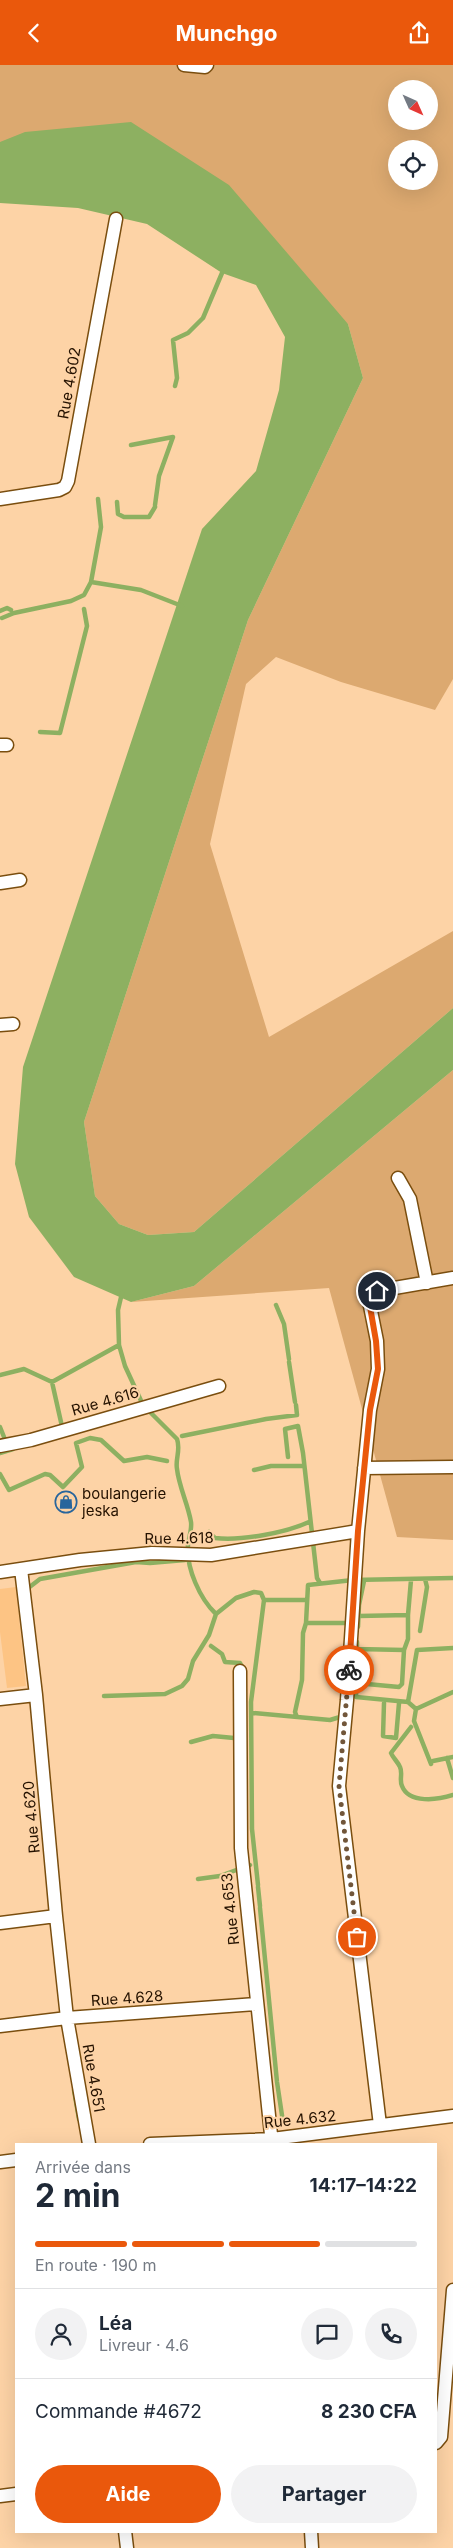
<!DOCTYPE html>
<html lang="fr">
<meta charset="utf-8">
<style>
:root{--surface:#fff;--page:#f2f2f3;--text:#1f2937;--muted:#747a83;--line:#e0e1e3;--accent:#ea580c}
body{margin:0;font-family:Inter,sans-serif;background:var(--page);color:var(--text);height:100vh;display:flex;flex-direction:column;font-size:19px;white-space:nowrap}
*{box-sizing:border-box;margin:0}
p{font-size:16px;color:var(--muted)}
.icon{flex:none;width:28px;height:28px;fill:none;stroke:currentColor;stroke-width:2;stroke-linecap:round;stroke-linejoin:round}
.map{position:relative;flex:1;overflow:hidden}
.side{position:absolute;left:15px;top:2078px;width:422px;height:390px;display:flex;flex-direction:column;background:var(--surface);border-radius:0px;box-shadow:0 5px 20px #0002}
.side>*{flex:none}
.needle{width:32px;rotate:135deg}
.controls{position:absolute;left:388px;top:15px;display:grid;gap:10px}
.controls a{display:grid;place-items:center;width:50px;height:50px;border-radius:50%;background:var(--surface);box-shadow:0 5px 20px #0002;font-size:25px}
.pin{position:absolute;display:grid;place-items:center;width:42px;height:42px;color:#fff;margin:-21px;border:2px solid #fff;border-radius:50%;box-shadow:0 1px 5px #0007}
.courier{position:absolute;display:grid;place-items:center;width:50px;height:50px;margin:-25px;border:4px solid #ea580c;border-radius:50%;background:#fff;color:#222;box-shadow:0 1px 6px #0007}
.headline em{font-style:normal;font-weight:700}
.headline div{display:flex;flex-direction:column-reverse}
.headline{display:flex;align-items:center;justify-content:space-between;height:85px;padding:0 20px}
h1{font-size:32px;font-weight:700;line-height:38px}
.bar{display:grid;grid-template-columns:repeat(4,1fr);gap:8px 5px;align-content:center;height:60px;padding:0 20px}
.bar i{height:6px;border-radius:4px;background:var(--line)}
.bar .on{background:var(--accent)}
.bar p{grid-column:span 4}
.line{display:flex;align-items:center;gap:12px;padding:0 20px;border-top:1px solid var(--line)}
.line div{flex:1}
.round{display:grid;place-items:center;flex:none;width:52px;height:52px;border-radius:26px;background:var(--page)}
.action{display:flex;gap:10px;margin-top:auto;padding:10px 20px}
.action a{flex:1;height:58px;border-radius:30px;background:var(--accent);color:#fff;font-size:20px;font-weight:700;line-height:58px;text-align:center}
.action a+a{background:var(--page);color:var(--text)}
header{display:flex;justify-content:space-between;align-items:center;height:65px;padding:0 20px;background:var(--accent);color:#fff;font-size:22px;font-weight:700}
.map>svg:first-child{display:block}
.built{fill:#fdc484}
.green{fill:#dca970;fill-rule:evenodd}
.water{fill:#8db061}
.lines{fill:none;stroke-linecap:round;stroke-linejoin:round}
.stream{stroke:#8db061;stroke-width:4.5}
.minor-casing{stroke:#7a4e0f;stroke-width:15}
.minor{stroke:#fff;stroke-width:12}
.done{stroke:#71563a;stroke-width:5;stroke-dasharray:0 9}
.route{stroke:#ea580c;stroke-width:6}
.labels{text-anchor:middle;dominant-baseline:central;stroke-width:4;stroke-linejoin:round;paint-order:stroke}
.street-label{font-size:15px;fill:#251200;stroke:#fdd3a6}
.poi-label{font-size:15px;fill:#251200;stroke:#fdd3a6;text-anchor:start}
</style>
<header><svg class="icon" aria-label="back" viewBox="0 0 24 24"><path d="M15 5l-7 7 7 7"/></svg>Munchgo<svg class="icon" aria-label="share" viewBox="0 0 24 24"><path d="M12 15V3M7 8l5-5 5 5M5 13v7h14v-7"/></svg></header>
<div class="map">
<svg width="453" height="2483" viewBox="0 0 453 2483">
<rect width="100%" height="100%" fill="#fdd3a6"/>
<!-- built -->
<path class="built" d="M16 1522 26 1621 7 1623 0 1567V1524Z"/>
<!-- green -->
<path class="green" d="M0 0H453V614L435 645 341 617 276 592 246 619 210 779 269 972 453 866V943L194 1167 148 1170 119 1159 95 1131 84 1057 248 555 363 313 348 259 0 77ZM396 24H429V56H396ZM396 84H429V116H396Z
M453 1005V1475L397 1472 329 1223 131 1237 194 1221Z"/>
<!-- water -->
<path class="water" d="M131 57 229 120 348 259 363 313 248 555 84 1057 95 1131 119 1159 148 1170 194 1167 453 943V1005L194 1221 131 1237 74 1212 29 1152 15 1099 23 1002 202 464 256 406 279 325 285 272 256 220 222 208 147 159 78 143 0 138V77L25 67Z"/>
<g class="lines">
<!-- stream -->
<path class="stream" d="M175 321 177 313 173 275 188 268 203 253 222 208
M131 380 173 372 159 411 155 440
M117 437 118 449 124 452H149L155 442
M91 517 141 525 182 541
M0 546 7 543 11 545
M2 553 14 548 71 536 84 530 91 517 101 462 98 434
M40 667 60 668 87 561 84 544
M122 1228 118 1245 119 1280 125 1301 143 1340 177 1374C181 1385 175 1394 177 1404 179 1422 188 1439 191 1457 192 1464 189 1472 188 1480 186 1503 200 1534 216 1549
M276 1240 284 1259 289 1294
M289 1297 295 1337
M0 1310 24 1304 52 1317 63 1366
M52 1317 119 1280
M0 1362 4 1372
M182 1371 266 1354 297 1350 296 1340
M0 1388 13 1384
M288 1392 285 1364 298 1361 303 1388 317 1513 320 1518
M254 1405 271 1401H304
M0 1409 9 1425 45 1409 50 1410 63 1422 82 1402 76 1378 90 1373 101 1375 124 1396 147 1392 167 1396
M209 1467 215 1473C241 1476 285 1468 309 1457
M27 1524 40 1514 136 1497 150 1498 185 1495
M264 1535H305
M359 1551 408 1550
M306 1558H346
M358 1562 359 1540 364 1516
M420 1566 427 1522 425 1514
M357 1577 356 1632 408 1637 416 1644
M211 1581 222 1589 225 1597 240 1598 244 1605
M357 1584 404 1585
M356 1618 399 1622 402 1619 404 1585 408 1574V1550L411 1515
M104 1631 165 1629 182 1621 188 1614 193 1596 209 1570 216 1549 236 1533 254 1527 261 1528 264 1535 251 1637 252 1764 258 1820
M408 1637 417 1585 453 1583
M384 1638 383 1671 396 1673 399 1638
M416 1644 414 1656 431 1699
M416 1644 453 1627
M253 1648 330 1655 340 1652 341 1648
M297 1652 295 1647 302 1615 303 1568 306 1558 308 1520 353 1515 453 1513
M411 1662 391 1688C393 1693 398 1697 400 1702 403 1708 399 1715 402 1721 409 1739 438 1735 453 1730
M191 1677 213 1671 234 1673 237 1669
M447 1693 453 1713
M433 1696 453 1692
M198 1814 220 1811 250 1800
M258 1822 260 1841
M260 1843 277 2017 283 2057
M74 2025 79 2054"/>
<!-- minor casing -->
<g class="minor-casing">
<path id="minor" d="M184 0 205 2 207 0
M0 434 59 425 65 422 68 416 116 154
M0 680H7
M0 818 20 815
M0 960 13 959
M398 1113 410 1134 427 1218
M0 1381 31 1375 219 1321
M364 1403 453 1402
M21 1504 36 1630
M0 1507 80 1495 152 1488 211 1490 358 1466
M240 1606 241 1783 272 2079
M0 1634 36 1630 56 1851 0 1858
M56 1851 67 1953 89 2079
M0 1961 67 1953 256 1939
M380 2060 339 1721 347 1635 358 1466 370 1345 378 1304 377 1276 369 1236 377 1226 453 1213
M150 2079 272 2074 453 2051
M0 2097 16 2095
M436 2378 441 2372 453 2225
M0 2431 16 2429
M125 2466 127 2483
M311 2466 312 2483"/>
</g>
<!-- minor -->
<use href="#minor" class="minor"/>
</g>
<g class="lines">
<!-- done -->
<path class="done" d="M349 1605 339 1721 357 1872"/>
<!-- route -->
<path class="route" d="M349 1605 358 1466 370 1345 378 1304 376 1276 369 1236 377 1226"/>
</g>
<!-- icons -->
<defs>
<g id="shop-ring" transform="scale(1.125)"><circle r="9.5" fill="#fdd3a6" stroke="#28659c" stroke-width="1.5"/><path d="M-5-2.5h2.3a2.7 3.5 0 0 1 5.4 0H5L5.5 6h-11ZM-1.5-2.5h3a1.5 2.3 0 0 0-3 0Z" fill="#28659c"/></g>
</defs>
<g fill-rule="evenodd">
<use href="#shop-ring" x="66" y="1437"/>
</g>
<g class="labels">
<!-- street labels -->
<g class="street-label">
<text transform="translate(69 318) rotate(-80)">Rue 4.602</text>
<text transform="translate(105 1336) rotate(-16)">Rue 4.616</text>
<text transform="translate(179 1473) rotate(-1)">Rue 4.618</text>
<text transform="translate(31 1752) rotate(-95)">Rue 4.620</text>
<text transform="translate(230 1844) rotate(-96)">Rue 4.653</text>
<text transform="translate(127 1933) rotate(-4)">Rue 4.628</text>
<text transform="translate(94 2013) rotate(80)">Rue 4.651</text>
<text transform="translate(300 2054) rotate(-6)">Rue 4.632</text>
</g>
<!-- poi labels -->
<g class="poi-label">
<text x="82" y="1428">boulangerie<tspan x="82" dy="17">jeska</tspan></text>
</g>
</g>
</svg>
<div class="controls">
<a><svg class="needle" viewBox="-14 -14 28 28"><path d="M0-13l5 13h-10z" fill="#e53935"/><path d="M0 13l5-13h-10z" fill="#747a83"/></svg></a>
<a><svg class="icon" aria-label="locate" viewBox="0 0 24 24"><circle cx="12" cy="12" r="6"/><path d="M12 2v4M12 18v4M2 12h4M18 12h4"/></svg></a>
</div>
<div class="pin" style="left:357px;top:1872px;background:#ea580c"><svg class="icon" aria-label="bag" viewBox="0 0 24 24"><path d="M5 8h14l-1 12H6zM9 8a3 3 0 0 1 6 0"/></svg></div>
<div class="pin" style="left:377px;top:1226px;background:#1f2937"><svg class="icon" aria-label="home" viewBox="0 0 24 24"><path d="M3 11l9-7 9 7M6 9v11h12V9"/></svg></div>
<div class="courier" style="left:349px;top:1605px"><svg class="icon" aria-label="bike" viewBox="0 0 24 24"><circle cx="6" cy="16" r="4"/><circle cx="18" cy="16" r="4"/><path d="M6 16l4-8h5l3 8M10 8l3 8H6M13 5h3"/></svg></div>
<section class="side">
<div class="headline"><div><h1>2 min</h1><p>Arrivée dans</p></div><em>14:17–14:22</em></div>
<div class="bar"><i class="on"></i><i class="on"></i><i class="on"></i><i></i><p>En route · 190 m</p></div>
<div class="line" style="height:90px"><a class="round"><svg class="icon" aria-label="person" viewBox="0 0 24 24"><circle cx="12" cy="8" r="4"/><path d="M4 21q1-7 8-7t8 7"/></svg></a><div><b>Léa</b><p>Livreur · 4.6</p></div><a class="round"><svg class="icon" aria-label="chat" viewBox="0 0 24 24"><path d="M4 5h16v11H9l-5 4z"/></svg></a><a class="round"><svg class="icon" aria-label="phone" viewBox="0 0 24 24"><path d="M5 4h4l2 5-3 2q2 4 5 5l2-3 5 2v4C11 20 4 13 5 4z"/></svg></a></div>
<div class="line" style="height:65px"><div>Commande #4672</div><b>8 230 CFA</b></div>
<div class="action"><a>Aide</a><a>Partager</a></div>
</section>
</div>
